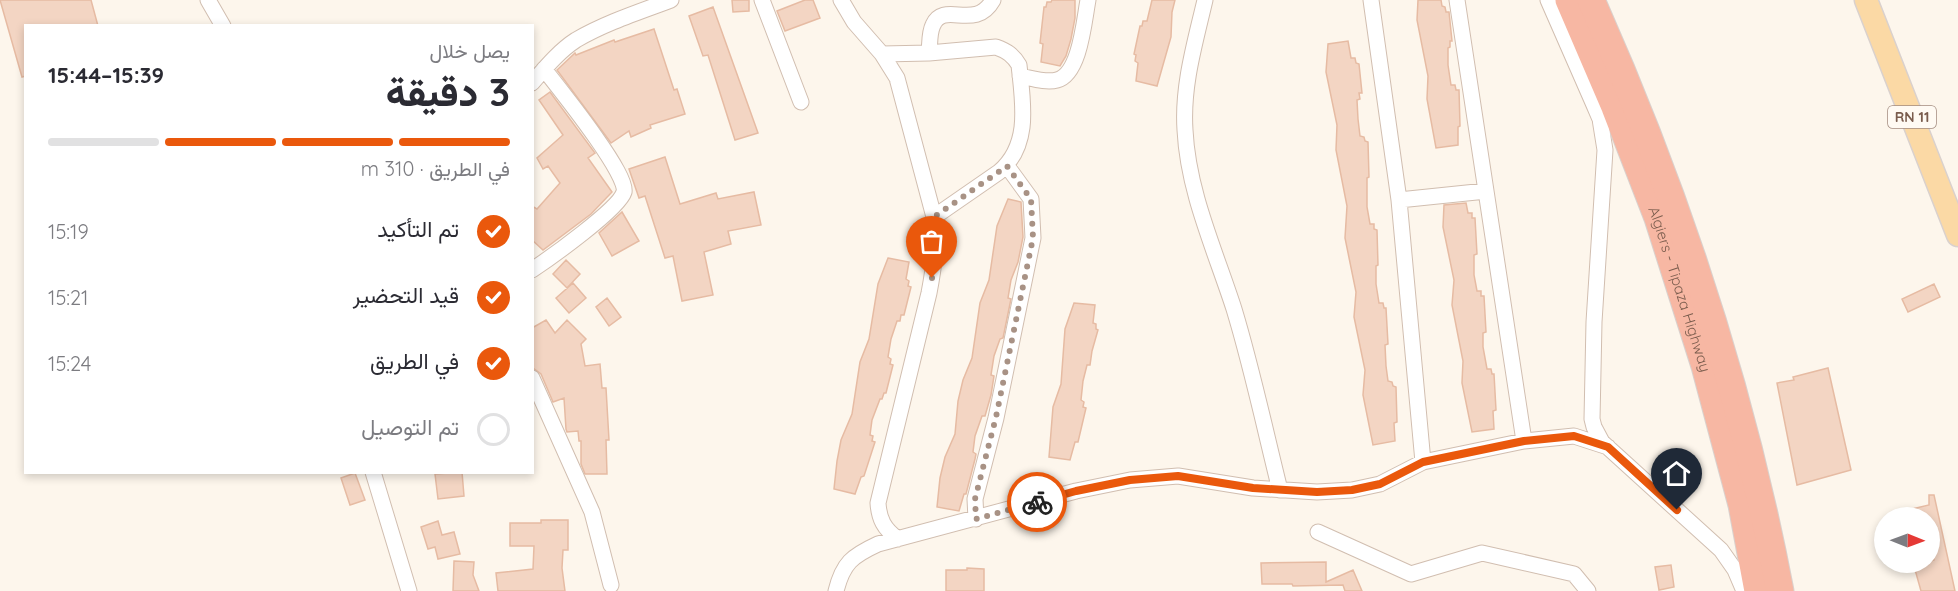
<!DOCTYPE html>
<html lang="ar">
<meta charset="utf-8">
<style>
:root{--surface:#fff;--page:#f7f7f7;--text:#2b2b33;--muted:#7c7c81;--line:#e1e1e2;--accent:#ea580c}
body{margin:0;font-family:Quicksand,Vazirmatn,sans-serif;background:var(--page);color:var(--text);direction:rtl;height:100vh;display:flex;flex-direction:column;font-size:22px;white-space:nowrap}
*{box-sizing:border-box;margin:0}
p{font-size:20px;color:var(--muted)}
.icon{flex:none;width:33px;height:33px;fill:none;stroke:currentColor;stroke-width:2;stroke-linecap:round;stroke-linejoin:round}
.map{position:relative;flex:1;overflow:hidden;direction:ltr}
.details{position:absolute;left:24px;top:24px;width:510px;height:450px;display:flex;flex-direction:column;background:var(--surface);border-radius:0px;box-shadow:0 3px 9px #0003;direction:rtl}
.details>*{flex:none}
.needle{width:39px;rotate:91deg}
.tools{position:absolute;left:1874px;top:507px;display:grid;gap:12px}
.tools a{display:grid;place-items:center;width:66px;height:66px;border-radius:50%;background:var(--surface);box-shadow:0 3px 9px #0003;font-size:30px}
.pin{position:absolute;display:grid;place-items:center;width:51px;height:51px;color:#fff;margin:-62px -26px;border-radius:50% 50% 50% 0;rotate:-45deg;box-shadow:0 0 6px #0007}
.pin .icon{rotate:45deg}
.courier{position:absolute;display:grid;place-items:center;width:60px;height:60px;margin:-30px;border:4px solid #ea580c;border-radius:50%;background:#fff;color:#222;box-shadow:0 2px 8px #0007}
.summary em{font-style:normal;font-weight:800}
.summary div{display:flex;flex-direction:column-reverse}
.summary{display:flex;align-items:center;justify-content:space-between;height:102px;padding:0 24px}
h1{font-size:39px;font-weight:800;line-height:45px}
.bar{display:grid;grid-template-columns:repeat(4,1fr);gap:9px 6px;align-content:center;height:72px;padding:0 24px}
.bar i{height:8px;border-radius:4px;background:var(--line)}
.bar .current{background:var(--accent)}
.bar p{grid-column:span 4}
ol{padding:0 24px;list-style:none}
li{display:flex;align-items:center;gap:18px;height:66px}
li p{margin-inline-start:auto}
li .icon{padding:6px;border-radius:50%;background:var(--accent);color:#fff;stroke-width:4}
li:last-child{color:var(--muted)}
li i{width:33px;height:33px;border:3px solid var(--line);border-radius:50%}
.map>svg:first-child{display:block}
.building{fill:#f3d5c3;stroke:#e6bba3;stroke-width:1.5}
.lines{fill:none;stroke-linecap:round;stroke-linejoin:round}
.minor-casing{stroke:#d1beb0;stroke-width:17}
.primary-casing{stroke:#dad1cd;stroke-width:25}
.motorway-casing{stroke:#dad1cd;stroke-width:29}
.minor{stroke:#fff;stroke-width:15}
.primary{stroke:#fbd9a5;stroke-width:22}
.motorway{stroke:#f7b7a3;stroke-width:27}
.done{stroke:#a89285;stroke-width:6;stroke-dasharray:0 10.8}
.route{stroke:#ea580c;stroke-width:8}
.labels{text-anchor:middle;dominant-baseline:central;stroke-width:4.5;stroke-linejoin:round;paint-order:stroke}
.shield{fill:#fffaf3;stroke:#a28b7f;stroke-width:1.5}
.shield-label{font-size:14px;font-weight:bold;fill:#7a5c4d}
.street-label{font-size:15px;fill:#7a5c4d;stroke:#fffaf3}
</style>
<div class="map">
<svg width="1958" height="591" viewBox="0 0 1958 591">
<rect width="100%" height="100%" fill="#fdf6ec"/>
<!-- building -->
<path class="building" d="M0 0H91L98 26H26V76L22 77Z
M732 0H749V11L733 12Z
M805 0H813L820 18 785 31 777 11Z
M1052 0H1075V18L1071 39 1066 56 1060 66 1041 62 1043 44 1040 43 1044 7H1046L1047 2H1051Z
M1152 0H1175L1172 12 1171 37 1157 86 1136 81 1138 63 1135 61 1136 55 1134 54 1140 26H1142L1143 21H1147Z
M1418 0H1441L1442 6 1445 7 1446 12H1449L1452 41H1450V47L1448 48V65L1451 85H1455L1456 90H1459L1460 126 1458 127V145L1436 148 1427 99 1428 76 1417 20Z
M713 7 758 133 735 140 708 55 703 56 689 16Z
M654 29 674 90 677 89 685 114 650 125 651 128 631 137 629 131 611 143 557 70 575 53 576 55 614 40 615 42Z
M1348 41 1351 58H1355L1356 63 1359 64 1362 93H1359L1360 99 1357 100 1358 119 1360 136 1364 137 1365 141 1368 142 1369 177 1367 178V207L1370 224H1374V229L1377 230 1378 265 1376 266V284L1379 303H1383L1384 308H1386L1388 344 1385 345 1386 366 1388 381 1392 382 1393 386 1396 387 1397 422 1394 423 1395 441 1373 445 1363 395 1365 370 1354 317 1356 292 1345 238 1347 206 1336 150 1337 125 1326 72 1328 44Z
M550 92 595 153 588 158 612 192 591 214 543 250 532 240V206L537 209 560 183 548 166 543 169 537 158 563 135 539 100Z
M665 157 680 204 716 193 718 199 754 192 761 225 728 231 731 244 704 252 713 295 682 301 673 256 665 258 645 196 639 198 629 169Z
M1008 199 1021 202 1023 237 1018 262 1011 280 1008 298 1011 299 1003 338 1000 339 994 356 991 375 994 376 991 395 985 416H982L975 436 973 452 976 454 975 459 966 494H964L959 511 937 507 940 478 945 457 955 434 958 401 963 380 972 358 980 303 989 280 997 226Z
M1466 203 1468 213H1472V218H1475L1477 254 1474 255V275L1477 291H1481V296H1484L1486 332 1483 333V347L1487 369H1491L1492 374H1494L1496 410 1493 411 1494 429 1472 432 1462 383 1463 361 1452 305 1454 280 1443 227 1444 205Z
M622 212 639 241 612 256 599 233Z
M888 258 909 262 906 279 909 281 908 286 911 287 904 315H901L900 321H897L891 339 888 357 891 359 890 364 893 365 886 393H884L882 399H880L872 420 870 435 873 436 872 441 875 442 864 476 861 477 855 494 834 489 837 461 841 440 852 414 860 362 869 339 878 284Z
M566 260 580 274 567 288 553 274Z
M573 283 586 298 569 313 556 298Z
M1934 284 1940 297 1908 312 1902 299Z
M607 298 621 317 609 326 596 307Z
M1074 303 1095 305 1093 323 1096 324V329L1098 330 1092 351 1090 365H1087L1083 381 1081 400 1084 402 1083 407 1086 408 1078 442H1075L1070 460 1049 457 1053 407 1061 384 1065 329Z
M546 320 555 333 567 320 586 339 581 344 585 366 600 364 602 388H606L609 440H606L607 474H585L581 464V441H579L578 431 567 432 566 429 564 398 553 402 541 374 533 368 532 328Z
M1828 368 1851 470 1797 485 1777 383 1794 380 1793 377Z
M462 472 464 496 438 499 435 474Z
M355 473 365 500 350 505 341 478Z
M1929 495H1934L1955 591H1921L1914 566 1934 560 1929 537V518H1896L1895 513 1929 505Z
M541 520H568V550H563L562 568 565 591H498L496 573 533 569 534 546H510V523H541Z
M438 521 442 535 454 532 460 554 438 559 435 547 428 549 421 527Z
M454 561 474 562 473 575 479 591H453Z
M1326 562V582L1353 570 1362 591H1345L1343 585 1293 586 1292 584H1262L1261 563Z
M1671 565 1674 587 1659 590 1655 567Z
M967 568 984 569V591H946V570H967Z"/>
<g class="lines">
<!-- minor casing -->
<g class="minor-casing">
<path id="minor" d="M208 0 223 26
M762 0 801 102
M841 0 854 22 882 54 897 78 934 217C937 244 934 267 929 293L878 503C879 519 884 529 898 539
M1205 0C1195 43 1182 86 1185 130 1188 192 1215 250 1234 309 1252 368 1265 430 1280 490
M1371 0 1399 200 1423 462
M1457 0 1524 441
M1548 0 1594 105 1600 119 1605 150 1594 322 1592 419 1594 427 1602 442 1721 550 1735 570 1744 591
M929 53C930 44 929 33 933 25 944 0 975 32 993 0
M882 54 929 53 996 47C1007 51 1013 55 1019 65 1023 103 1031 145 999 172L934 217
M1020 76C1031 78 1046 83 1057 80 1080 74 1084 21 1088 0
M532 83C545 68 559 51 576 40 605 23 639 12 671 0
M1399 200 1486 191
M532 270C550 258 619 209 624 192 629 175 558 87 544 69
M532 378 592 512 611 585
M373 472 409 591
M976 519 975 499 996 418 1033 238 1031 199 1007 166
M1318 532 1411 574 1482 553 1574 574 1588 591
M836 591C843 563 852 556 878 544L1076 491 1130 480 1178 476 1253 488 1317 492 1352 490 1380 484 1423 462 1524 441 1574 436 1608 447"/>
</g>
<!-- primary casing -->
<g class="primary-casing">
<path id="primary" d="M1866 0 1958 235"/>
</g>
<!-- motorway casing -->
<g class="motorway-casing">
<g id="motorway">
<path id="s1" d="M1569 0 1615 107 1658 218 1705 366 1742 505 1758 591"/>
<path d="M1591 0C1676 190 1741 387 1780 591"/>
</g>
</g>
<!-- minor -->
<use href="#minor" class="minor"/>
<!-- primary -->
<use href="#primary" class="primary"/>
<!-- motorway -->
<use href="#motorway" class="motorway"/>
</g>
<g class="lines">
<!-- done -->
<path class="done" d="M932 278C936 257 937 238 934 217L1007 166 1031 199 1033 238 996 417 975 499 976 519 1037 502"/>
<!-- route -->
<path class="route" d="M1037 502 1076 491 1130 480 1178 476 1253 488 1317 492 1352 490 1380 484 1423 462 1524 441 1574 436 1608 447 1677 510"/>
</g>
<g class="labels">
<!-- shield labels -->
<rect class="shield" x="1888" y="106" width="48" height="22" rx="4.5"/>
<g class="shield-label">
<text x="1912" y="117">RN 11</text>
</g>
<!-- street labels -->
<g class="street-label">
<text stroke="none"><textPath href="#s1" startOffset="310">Algiers - Tipaza Highway</textPath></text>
</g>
</g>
</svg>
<div class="tools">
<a><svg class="needle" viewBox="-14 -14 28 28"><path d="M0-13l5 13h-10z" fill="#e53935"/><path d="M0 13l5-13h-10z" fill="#7c7c81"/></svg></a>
</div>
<div class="pin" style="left:932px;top:278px;background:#ea580c"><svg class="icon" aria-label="bag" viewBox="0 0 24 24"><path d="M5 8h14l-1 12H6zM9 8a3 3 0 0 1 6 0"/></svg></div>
<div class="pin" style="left:1677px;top:510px;background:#1f2937"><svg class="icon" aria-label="home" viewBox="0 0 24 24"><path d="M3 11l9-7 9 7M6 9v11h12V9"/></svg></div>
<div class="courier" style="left:1037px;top:502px"><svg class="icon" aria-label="bike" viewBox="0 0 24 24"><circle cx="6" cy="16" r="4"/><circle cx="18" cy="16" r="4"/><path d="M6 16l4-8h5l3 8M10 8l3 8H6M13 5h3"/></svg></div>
<section class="details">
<div class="summary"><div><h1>3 دقيقة</h1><p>يصل خلال</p></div><em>15:39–15:44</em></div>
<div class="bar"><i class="current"></i><i class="current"></i><i class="current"></i><i></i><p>في الطريق · 310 m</p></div>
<ol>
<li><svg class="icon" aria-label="check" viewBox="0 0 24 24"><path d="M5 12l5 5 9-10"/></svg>تم التأكيد<p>15:19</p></li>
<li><svg class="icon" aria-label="check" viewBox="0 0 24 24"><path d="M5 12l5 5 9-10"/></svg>قيد التحضير<p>15:21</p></li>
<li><svg class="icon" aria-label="check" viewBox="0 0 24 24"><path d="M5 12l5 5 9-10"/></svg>في الطريق<p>15:24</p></li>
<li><i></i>تم التوصيل</li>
</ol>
</section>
</div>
